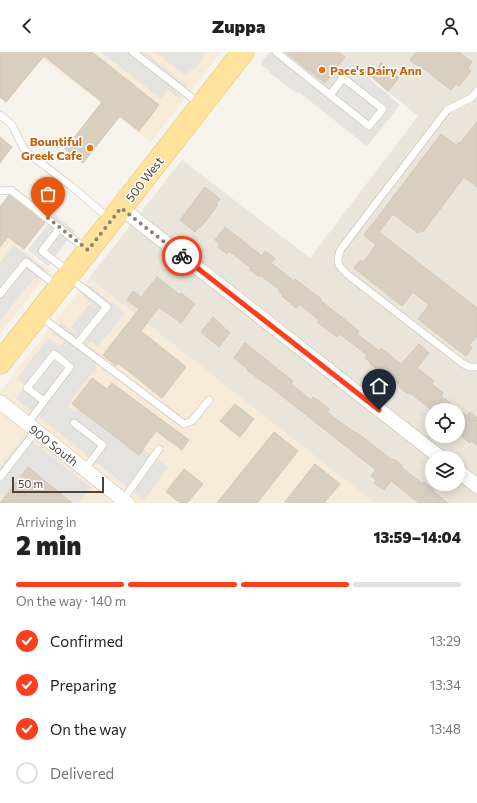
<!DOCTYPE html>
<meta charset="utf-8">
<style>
:root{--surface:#fff;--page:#f6f6f6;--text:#222;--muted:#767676;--line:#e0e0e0;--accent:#fc3f1d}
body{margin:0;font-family:Commissioner,sans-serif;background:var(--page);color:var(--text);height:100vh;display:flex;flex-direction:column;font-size:15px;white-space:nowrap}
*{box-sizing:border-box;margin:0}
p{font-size:13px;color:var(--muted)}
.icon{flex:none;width:22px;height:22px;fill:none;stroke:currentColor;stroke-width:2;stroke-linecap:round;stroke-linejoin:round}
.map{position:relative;height:451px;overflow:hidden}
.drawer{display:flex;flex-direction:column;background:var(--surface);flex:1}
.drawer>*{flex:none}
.fabs{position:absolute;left:425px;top:351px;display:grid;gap:8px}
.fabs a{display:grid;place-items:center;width:40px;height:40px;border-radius:50%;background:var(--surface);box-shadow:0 2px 10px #0003;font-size:20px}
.scale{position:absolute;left:12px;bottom:10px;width:92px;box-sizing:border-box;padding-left:4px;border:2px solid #4b4439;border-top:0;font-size:11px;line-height:14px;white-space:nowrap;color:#4b4439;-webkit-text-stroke:3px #fff;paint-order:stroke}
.pin{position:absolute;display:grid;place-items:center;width:34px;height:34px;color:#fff;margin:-41px -17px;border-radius:50% 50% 50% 0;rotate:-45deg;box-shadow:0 0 4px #0007}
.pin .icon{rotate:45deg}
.courier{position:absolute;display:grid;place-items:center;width:40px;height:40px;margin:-20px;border:3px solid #fc3f1d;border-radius:50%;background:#fff;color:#222;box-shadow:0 1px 5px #0007}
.headline em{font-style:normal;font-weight:800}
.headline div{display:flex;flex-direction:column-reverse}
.headline{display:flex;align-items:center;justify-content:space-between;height:68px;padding:0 16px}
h1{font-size:26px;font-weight:800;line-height:30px}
.bar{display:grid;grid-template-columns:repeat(4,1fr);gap:6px 4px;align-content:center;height:48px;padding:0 16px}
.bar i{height:5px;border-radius:3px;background:var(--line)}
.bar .current{background:var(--accent)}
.bar p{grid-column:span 4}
ol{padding:0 16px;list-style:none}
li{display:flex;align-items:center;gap:12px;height:44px}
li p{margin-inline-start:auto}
li .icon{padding:4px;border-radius:50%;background:var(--accent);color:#fff;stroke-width:4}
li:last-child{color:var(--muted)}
li i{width:22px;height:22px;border:2px solid var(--line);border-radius:50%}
header{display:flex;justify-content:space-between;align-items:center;height:52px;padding:0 16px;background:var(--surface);font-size:18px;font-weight:800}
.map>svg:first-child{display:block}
.residential{fill:#eae5da;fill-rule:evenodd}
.commercial{fill:#f7ead8}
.parking{fill:#e5e3e0}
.building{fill:#d8cfc1;stroke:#d3c7b4}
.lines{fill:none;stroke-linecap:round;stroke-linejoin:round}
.lane-casing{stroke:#c2bbae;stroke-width:8}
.street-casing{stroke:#c2bbae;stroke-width:15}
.primary-casing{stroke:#e6c16a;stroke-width:23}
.lane{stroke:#fff;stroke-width:7}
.street{stroke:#fff;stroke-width:14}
.primary{stroke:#ffe39c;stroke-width:22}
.done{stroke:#878178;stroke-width:4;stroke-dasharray:0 7.2}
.route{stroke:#fc3f1d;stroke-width:5}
.food-dot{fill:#e8710a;stroke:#fff;stroke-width:1.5}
.labels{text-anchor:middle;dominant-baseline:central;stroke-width:3;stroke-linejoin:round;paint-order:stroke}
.food-label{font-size:12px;font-weight:bold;fill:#c56008;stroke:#fff;text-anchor:start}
.street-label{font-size:12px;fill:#4b4439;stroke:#fff}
</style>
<header><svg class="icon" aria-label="back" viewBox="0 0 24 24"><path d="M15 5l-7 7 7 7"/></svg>Zuppa<svg class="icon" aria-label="person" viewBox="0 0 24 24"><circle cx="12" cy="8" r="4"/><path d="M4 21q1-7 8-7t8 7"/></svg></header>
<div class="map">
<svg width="477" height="451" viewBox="0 0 477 451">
<rect width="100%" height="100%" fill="#f6f3ec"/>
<!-- residential -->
<path class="residential" d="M339 0H477V451H374L89 226 182 108 310 206 418 64ZM432 358H458V384H432ZM432 406H458V432H432Z"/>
<!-- commercial -->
<path class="commercial" d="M34 0H221L151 90Z
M0 179 50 219 0 282Z
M89 226 374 451H0V340Z"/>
<!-- parking -->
<path class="parking" d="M101 0H145L188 34 179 46 168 38 161 47Z
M155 0H205L203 3 204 5 194 18H191L186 24Z
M270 0H285L325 31 346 5 367 23 369 26 400 53 367 94 300 41 295 40 270 21 268 17 261 14V10Z
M55 163 75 179 48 214 28 198Z
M14 193 45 217 37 227 34 226 0 269V211Z
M90 233 125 261 98 294 91 289 88 292V294L102 304 95 313 97 315 67 354 75 360 77 356 139 402 143 397 168 415 144 448 16 347 26 334 17 327 48 286 58 293H61L64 290 52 281 61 270 75 282 76 280 71 276 89 252 95 256 96 255 82 244Z
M25 384 91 435 79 451H72L28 416 5 444 0 441V414Z"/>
<!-- building -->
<path class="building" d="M0 0H92L159 53 139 79 120 64 83 111 65 97 102 50 44 4 6 50 0 45Z
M285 0H338L345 5 325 31Z
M416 0H459L472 10 468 16 471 19 459 34 456 32 451 38 419 13 418 14 410 8Z
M381 11 399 26 388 39 371 24Z
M477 70V135L464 125 423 180 421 178 418 181 393 162 379 180 477 256V284L469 293 472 296 466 304 418 267 429 253 413 240 402 254 354 216 360 208 363 210 376 193 364 183 441 82 456 93 459 90 460 91Z
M0 85 12 95 0 111Z
M205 135 220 147 216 152 218 153 200 176 199 174 195 180 180 168Z
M9 143 45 171 24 197 8 185 0 195V155Z
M225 175 262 204 265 199 275 206 271 211 294 229 295 227 321 247 320 248 359 279 357 282 379 299 381 296 401 312 419 292 429 301 417 316 434 329 432 332 443 341 441 344 467 364 470 360 477 366V393L471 389 470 391 458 381V358H432L410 341 408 342 399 335 401 334 380 318 379 319 369 311 370 310 365 306 367 303 340 282 337 285 317 270 319 268 299 252 296 256 282 244 283 243 278 239 279 237 260 223 259 225 250 218 251 216 229 199 227 202 218 195 220 192 215 188Z
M157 225 180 243 181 241 195 252 181 271 159 255 141 279 186 315 162 346 118 311 116 314 103 303 139 257 127 248 133 239 141 245Z
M213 265 230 281 219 295 201 280Z
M245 291 293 329 291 332 311 348 313 345 330 357 327 360 355 381 356 380 387 404 392 408 394 407 403 414 401 415 423 432 424 430 434 438 433 439 448 451H419L391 429 384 438 374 431 376 428 371 424 376 418 263 329V330L247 318 248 317 234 306Z
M92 326 107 337 112 331 189 388 182 398 156 379 139 403 72 352Z
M235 352 254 367 240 385 220 369Z
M274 380 298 399 257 451H217Z
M315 412 340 432 324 451H284Z
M28 415 57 439 72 451H0Z
M184 417 203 432 187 451H180L166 440Z"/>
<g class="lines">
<!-- lane casing -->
<g class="lane-casing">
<path id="lane" d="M133 0 200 52
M276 0 369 74 383 57 343 26 330 43
M477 39 471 46 447 58 341 197C335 210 338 214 348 223L462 311 469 315H477
M0 63 12 73 24 97 29 102 71 134 110 167
M0 139 11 138 86 197
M60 176 42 199 69 220
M69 225 107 255 77 292
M0 242 26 210 57 234
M40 264 184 372 192 369 209 348
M74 371 103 393 85 417
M27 372 70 315 54 302 27 336 44 349
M0 425 36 379
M123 448 159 397"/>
</g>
<!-- street casing -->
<g class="street-casing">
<path id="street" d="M121 156 441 406
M0 350 127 451
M458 419 477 434"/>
</g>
<!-- primary casing -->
<g class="primary-casing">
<path id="primary" d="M0 311 243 0"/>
</g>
<!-- lane -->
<use href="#lane" class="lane"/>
<!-- street -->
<use href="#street" class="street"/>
<!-- primary -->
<use href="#primary" class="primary"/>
</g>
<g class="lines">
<!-- done -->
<path class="done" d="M48 166 88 198 121 156 182 204"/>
<!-- route -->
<path class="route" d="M182 204 379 358"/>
</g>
<!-- markers -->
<g class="food-dot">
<circle cx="322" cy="18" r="4"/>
<circle cx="90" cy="96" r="4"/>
</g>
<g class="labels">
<!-- food labels -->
<g class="food-label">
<text x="330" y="18">Pace's Dairy Ann</text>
<text x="82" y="89" text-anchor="end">Bountiful<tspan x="82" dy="14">Greek Cafe</tspan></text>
</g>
<!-- street labels -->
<g class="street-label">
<text transform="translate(144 127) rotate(-52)">500 West</text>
<text transform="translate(54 393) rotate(38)">900 South</text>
</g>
</g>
</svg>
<div class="fabs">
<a><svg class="icon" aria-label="locate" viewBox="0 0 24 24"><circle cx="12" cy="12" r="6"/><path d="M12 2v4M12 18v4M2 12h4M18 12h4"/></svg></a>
<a><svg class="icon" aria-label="layers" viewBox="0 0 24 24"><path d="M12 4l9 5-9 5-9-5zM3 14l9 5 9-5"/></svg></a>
</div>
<div class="scale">50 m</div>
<div class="pin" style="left:48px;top:166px;background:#ea580c"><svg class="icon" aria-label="bag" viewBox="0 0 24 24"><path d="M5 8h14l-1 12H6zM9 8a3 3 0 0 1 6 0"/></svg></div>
<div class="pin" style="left:379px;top:358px;background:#1f2937"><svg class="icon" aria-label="home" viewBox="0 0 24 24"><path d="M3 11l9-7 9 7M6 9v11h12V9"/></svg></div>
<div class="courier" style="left:182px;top:204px"><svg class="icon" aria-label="bike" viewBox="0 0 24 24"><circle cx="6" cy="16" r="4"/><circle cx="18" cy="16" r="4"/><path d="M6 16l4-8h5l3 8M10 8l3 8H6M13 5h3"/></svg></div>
</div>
<section class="drawer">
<div class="headline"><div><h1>2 min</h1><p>Arriving in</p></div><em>13:59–14:04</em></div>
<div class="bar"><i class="current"></i><i class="current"></i><i class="current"></i><i></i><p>On the way · 140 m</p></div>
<ol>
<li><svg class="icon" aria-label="check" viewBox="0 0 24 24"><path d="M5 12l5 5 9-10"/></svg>Confirmed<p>13:29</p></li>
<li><svg class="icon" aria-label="check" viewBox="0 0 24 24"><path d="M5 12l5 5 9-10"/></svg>Preparing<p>13:34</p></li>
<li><svg class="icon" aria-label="check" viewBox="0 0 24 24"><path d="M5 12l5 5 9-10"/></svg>On the way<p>13:48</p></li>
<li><i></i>Delivered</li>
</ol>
</section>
